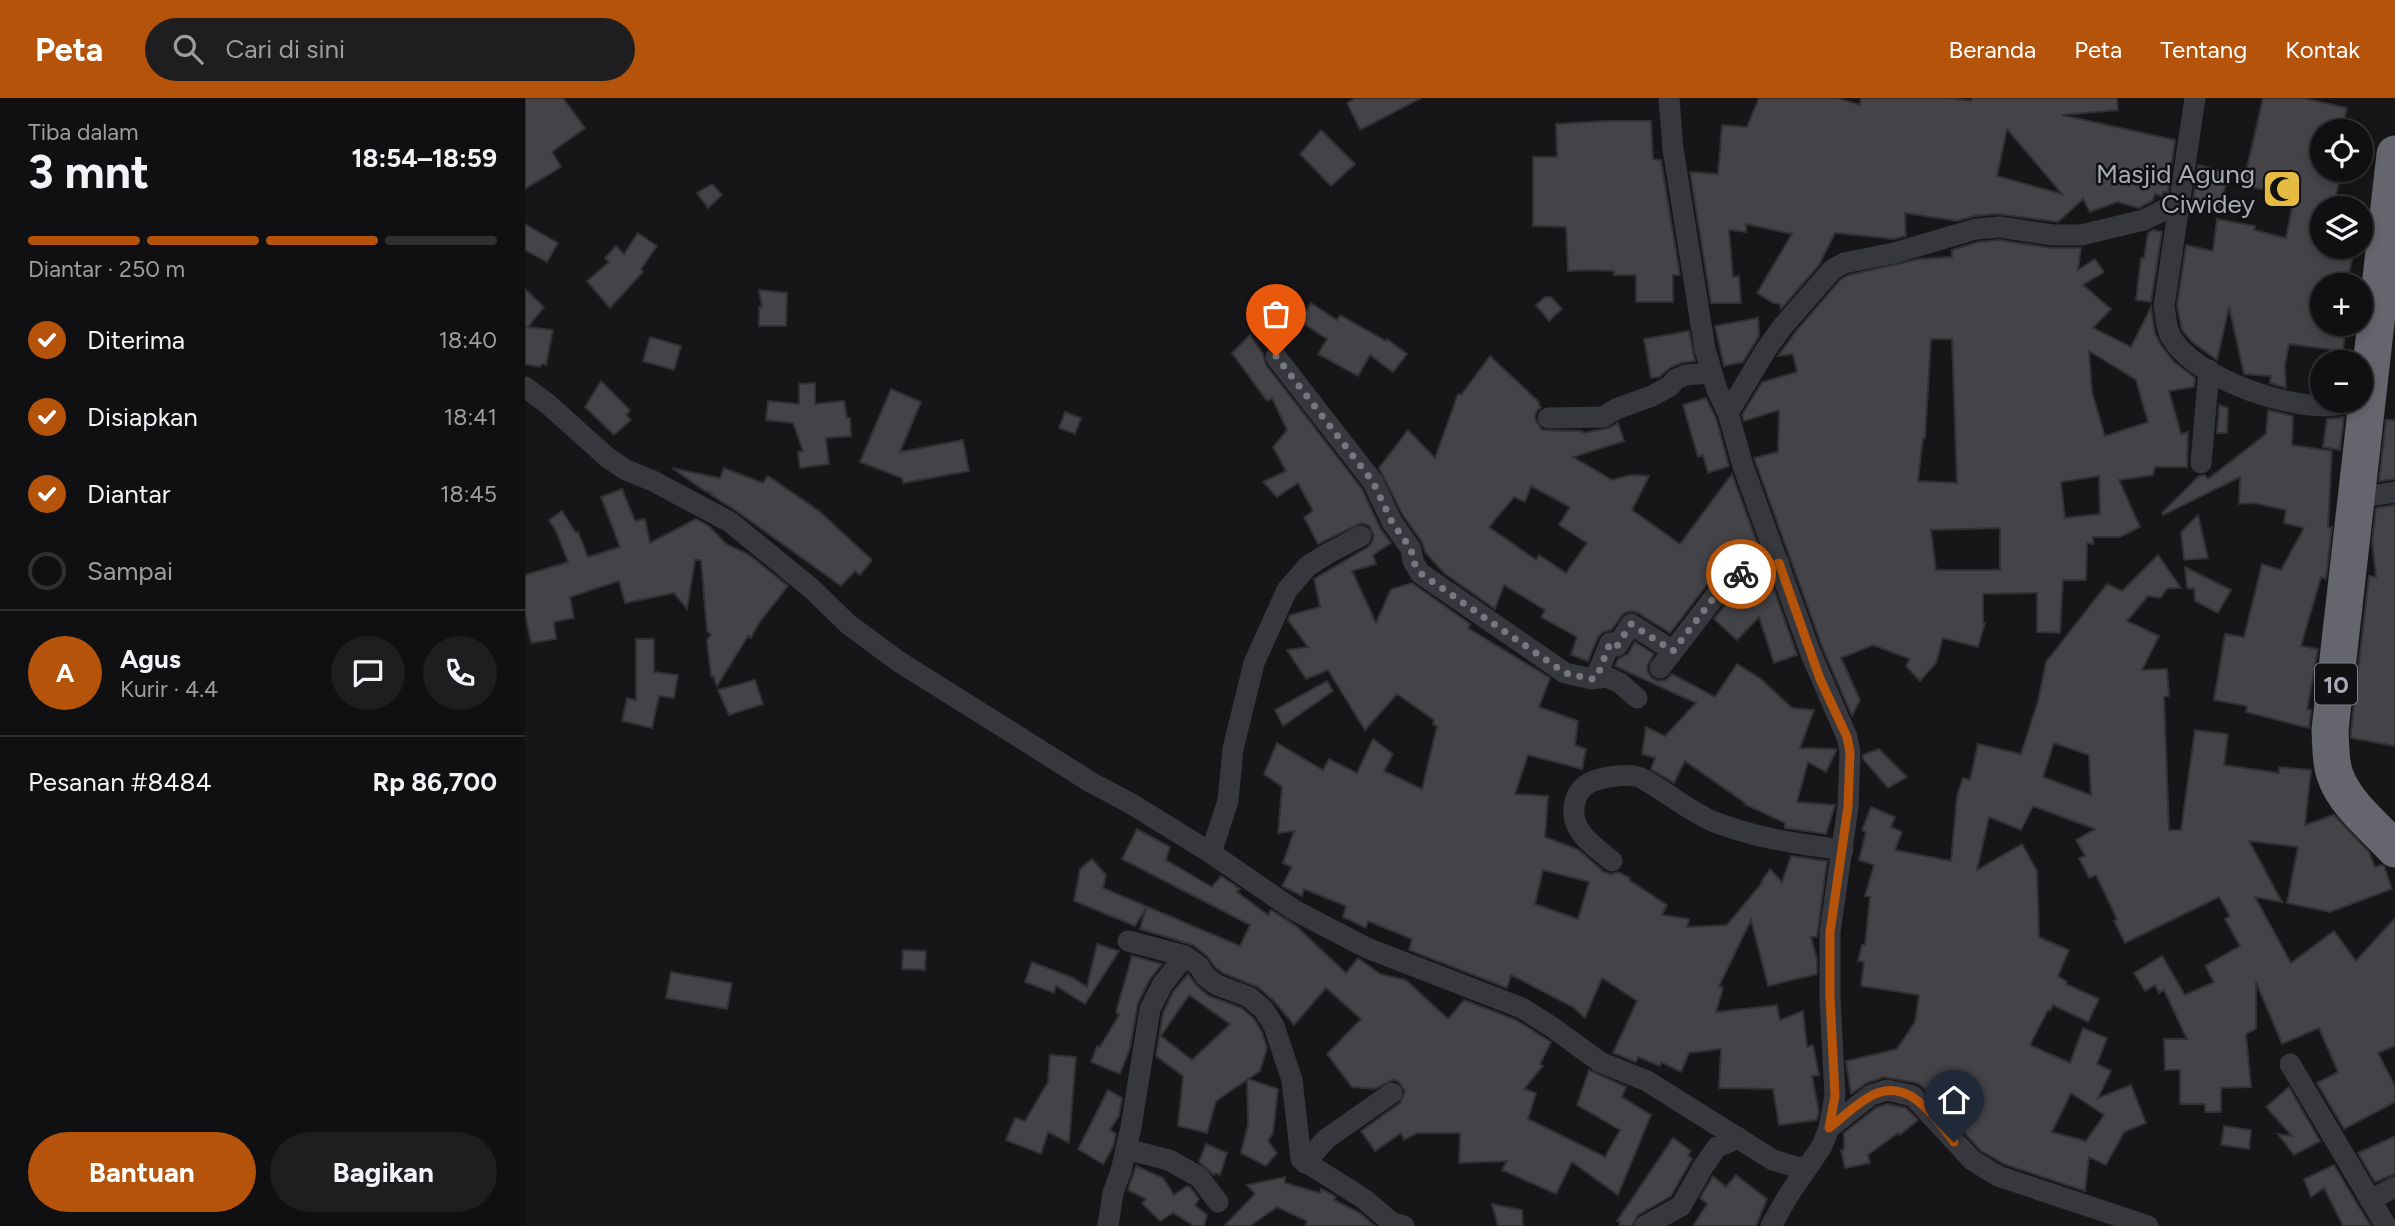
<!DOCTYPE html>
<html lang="id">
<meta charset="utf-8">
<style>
:root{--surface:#101012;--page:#1e1e20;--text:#f1f3f6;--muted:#9c9d9f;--line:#303032;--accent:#b45309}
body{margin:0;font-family:Figtree,sans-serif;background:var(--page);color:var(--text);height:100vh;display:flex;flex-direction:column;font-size:26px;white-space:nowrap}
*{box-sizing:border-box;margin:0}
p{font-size:23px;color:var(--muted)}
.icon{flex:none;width:38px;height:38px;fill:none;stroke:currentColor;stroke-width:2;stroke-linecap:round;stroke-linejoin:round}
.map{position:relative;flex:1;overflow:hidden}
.drawer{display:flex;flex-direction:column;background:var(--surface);width:525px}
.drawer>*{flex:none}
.controls{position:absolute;left:1785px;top:21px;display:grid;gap:14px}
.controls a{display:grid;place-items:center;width:63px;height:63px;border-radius:50%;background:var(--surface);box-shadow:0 4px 10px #0003,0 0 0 2px var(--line);font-size:35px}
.pin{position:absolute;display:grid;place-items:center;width:60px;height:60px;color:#fff;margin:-72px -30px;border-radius:50% 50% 50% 0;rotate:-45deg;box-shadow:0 0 7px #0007}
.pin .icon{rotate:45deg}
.courier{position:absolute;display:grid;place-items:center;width:70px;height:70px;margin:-35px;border:5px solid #b45309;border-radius:50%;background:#fff;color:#222;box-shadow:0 2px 9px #0007}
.headline em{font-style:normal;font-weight:700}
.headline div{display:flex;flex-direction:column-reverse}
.headline{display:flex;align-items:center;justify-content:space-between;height:119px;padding:0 28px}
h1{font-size:46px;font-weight:700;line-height:52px}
.bar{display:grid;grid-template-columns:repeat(4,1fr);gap:10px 7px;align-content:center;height:84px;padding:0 28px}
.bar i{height:9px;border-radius:5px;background:var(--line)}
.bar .current{background:var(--accent)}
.bar p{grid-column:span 4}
.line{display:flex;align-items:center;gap:18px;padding:0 28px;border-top:2px solid var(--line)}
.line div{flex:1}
.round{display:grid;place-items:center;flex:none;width:74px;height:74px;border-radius:37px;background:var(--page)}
ol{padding:0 28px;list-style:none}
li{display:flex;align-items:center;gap:21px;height:77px}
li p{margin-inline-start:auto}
li .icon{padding:7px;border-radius:50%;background:var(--accent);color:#fff;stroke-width:4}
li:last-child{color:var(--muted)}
li i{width:38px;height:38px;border:4px solid var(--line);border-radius:50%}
.action{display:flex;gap:14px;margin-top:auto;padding:14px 28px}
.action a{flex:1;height:80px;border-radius:42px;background:var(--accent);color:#fff;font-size:28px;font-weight:700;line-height:80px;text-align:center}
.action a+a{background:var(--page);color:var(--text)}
header{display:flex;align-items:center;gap:42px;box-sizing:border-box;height:98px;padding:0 35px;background:var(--accent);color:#fff}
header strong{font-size:33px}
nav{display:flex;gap:38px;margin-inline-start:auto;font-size:24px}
.search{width:490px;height:63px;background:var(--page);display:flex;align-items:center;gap:18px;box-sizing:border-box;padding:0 24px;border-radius:38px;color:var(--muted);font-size:26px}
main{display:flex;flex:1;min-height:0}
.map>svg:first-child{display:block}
.building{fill:#434348;stroke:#313034;stroke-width:2;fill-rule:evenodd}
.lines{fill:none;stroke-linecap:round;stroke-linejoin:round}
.street{stroke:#37383d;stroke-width:21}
.highway{stroke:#64656d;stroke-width:37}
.done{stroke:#76787f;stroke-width:7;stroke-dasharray:0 12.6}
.route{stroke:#b45309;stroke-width:9}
.labels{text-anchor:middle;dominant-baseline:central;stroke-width:5;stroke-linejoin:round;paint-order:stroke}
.shield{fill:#111113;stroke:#7b7e86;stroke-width:2}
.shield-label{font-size:24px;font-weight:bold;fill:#a9acb7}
.poi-label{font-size:26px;fill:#a9acb7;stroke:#111113;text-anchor:end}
</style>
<header>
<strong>Peta</strong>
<div class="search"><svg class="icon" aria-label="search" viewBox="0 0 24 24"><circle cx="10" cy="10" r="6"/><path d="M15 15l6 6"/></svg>Cari di sini</div>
<nav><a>Beranda</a><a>Peta</a><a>Tentang</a><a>Kontak</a></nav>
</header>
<main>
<section class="drawer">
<div class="headline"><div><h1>3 mnt</h1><p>Tiba dalam</p></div><em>18:54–18:59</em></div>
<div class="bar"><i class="current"></i><i class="current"></i><i class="current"></i><i></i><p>Diantar · 250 m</p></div>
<ol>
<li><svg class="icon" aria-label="check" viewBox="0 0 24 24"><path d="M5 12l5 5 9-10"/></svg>Diterima<p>18:40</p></li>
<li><svg class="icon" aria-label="check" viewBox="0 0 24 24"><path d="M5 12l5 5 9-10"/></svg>Disiapkan<p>18:41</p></li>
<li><svg class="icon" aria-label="check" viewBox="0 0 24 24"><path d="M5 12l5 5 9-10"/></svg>Diantar<p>18:45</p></li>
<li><i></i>Sampai</li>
</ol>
<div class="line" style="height:126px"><b class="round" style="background:var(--accent);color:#fff">A</b><div><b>Agus</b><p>Kurir · 4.4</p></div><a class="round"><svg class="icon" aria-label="chat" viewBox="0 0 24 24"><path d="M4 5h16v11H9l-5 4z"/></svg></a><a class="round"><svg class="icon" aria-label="phone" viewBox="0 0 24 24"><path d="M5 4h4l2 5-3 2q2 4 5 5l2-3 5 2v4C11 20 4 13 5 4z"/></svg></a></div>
<div class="line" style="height:91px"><div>Pesanan #8484</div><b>Rp 86,700</b></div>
<div class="action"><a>Bantuan</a><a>Bagikan</a></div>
</section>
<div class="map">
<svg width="1870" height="1128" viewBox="0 0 1870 1128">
<rect width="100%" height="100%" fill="#161618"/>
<!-- building -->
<path class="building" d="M0 0H38L60 30 27 54 36 69 0 91Z
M831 0H896L835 32 822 5Z
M1234 0H1312L1335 7 1336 0H1424L1446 3 1448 0H1592L1593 12 1537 17 1650 42 1643 95 1638 94 1637 98 1630 96 1627 103 1614 110 1592 104 1565 114 1558 101 1533 124 1473 116 1450 118 1432 123 1380 115 1381 138 1369 141 1310 135 1294 167 1256 211 1255 206 1248 205 1232 195 1267 136 1221 126V134L1204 132 1208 179 1214 178 1216 205H1186L1165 74 1193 76 1197 27 1222 29ZM1482 31 1537 96 1472 78Z
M1738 0H1778L1822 10 1816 33H1797V72H1817L1808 110H1797V149L1829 154 1821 187H1797V226H1821L1818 253 1764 246 1760 267 1761 290 1745 285 1746 278 1719 276 1704 209 1692 262 1667 244 1657 232 1652 208 1661 147 1688 153 1692 121 1730 128 1729 132 1761 140 1769 99 1718 87Z
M1080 23H1126L1128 61 1136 62 1155 177H1148V204H1111V177H1089V173L1064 172 1043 173 1041 129 1008 128V59H1032L1031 26Z
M796 32 830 66 806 88 775 56Z
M1673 67 1704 75 1695 109 1668 102Z
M187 86 197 97 183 110 172 95Z
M0 126 33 145 22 164 0 152Z
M1628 132 1637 134 1626 204 1611 202 1616 160H1619L1623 135Z
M113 135 132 148 116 171 118 174 85 210 62 183 84 164 80 160 91 148 99 156Z
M1474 142 1526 150H1556L1553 172 1570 161 1579 174 1558 187 1586 211 1568 230 1606 249 1626 209 1630 235 1636 247 1649 264 1670 280 1669 289 1644 293 1656 336 1663 334 1662 369H1630L1628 377 1594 382 1615 429 1595 439H1568V446L1562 445 1561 482H1538L1535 535 1512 534V495L1458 496V524L1460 525 1453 549 1418 540 1411 565 1395 583 1381 568 1385 561 1348 547 1316 560 1335 602 1327 618 1298 551 1229 360 1253 354 1254 312 1219 323 1217 317 1237 284 1272 274 1268 256 1253 258 1272 232 1315 182 1324 177 1394 161 1427 159V152L1453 144ZM1406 241H1427L1432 385 1393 383 1398 340H1400ZM1564 253 1611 282 1623 324 1580 338 1567 294ZM1574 378 1575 416 1540 420 1536 384ZM1475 430V472H1411L1406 432Z
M0 191 19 209 3 229 28 232 21 267 17 266 15 269 0 266Z
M234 192 262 195 261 228H234V209H237Z
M1020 199H1026L1037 211 1024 223 1011 207Z
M786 205 812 222 815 217 861 243 862 241 882 256 868 274 845 257 833 278 793 256 802 241 775 223Z
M1233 220 1234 238 1218 264 1199 268 1190 228Z
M1164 233 1170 263 1156 265 1146 269 1134 279 1126 280 1119 241Z
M725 237 738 256 741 267 837 391 855 430 866 445 848 457 851 466 827 473 851 525 866 491 887 485 945 526 943 530 1025 580 1014 609 1053 623 1050 647 1061 651 1057 671 1003 657 990 696 1023 698 1020 739 1054 752 1079 774 1086 776 1093 774 1105 780 1104 782 1142 807 1137 817 1164 821 1162 829 1202 827 1237 785 1236 784 1245 771 1257 784 1266 758 1302 763 1292 839H1286L1292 862V876L1243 888 1226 822 1194 888 1198 890 1191 914 1252 907 1255 922 1278 913 1282 949 1288 947 1294 977 1287 978 1294 1014 1292 1022 1254 1027 1248 991 1194 990 1196 951 1164 955 1156 974 1136 964 1135 968 1113 959 1111 964 1088 955 1112 903 1077 880 1060 920 1048 909 986 877 982 890 884 852 887 841 843 823 841 830 818 819 821 808 779 791 777 798 757 788 767 769 758 765 769 733 753 735 757 689 739 676 752 645 798 672 804 661 832 675 848 641 868 656 859 673 897 691 912 628 908 626 909 622 872 596 840 632 803 572 781 581 762 552 783 549 763 522 765 517 795 509 789 481 843 449 847 444 849 438 844 427 836 425 793 446 779 419 788 413 773 385 752 399 738 384 761 373 748 349 762 332 747 300 742 303 707 255ZM1018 772 1064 784 1053 821 1010 806Z
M125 239 156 248 149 272 118 263Z
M965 258 1014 304V308L1016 309 1011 314 1010 321 1017 332 1055 333 1059 335 1084 330 1093 325 1099 343 1048 359 1087 382 1106 377 1124 378 1107 412 1155 446 1207 376 1237 458 1201 467 1194 471 1145 535 1113 515 1106 513 1099 515 1086 532 1078 534 1073 539 1063 563 1046 557 1052 539 1016 519 1020 512 979 487 970 511 919 475 900 454 897 444 878 417 854 370 883 332 910 360 933 296 936 297ZM1006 388 1045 409 1034 427 1062 445 1041 475 1014 457 1011 462 964 429 989 399 1000 404Z
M76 283 105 312 101 317 106 322 89 337 60 309Z
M290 285V306L319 303 322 320H325L326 338 301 340 304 366 275 370 273 354 278 353 268 325 241 322 243 303 274 306V286Z
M366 291 396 304 375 354 438 342 444 373 378 385 377 380 335 364Z
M1181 300 1191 320 1204 368 1183 375 1178 357 1173 359 1158 307Z
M1694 307 1703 310 1702 335H1692Z
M1743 312 1768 318 1767 347 1807 353 1803 430 1807 429 1801 481 1796 479 1776 548 1793 551 1782 611 1786 612 1784 630 1721 614 1722 608 1689 602 1700 536 1719 539 1737 466 1756 472 1779 430 1759 425 1761 412 1729 405 1714 406 1715 379 1638 417 1637 415 1674 378 1680 377 1683 381 1741 336Z
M540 314 556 320 550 336 534 330Z
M1819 319 1815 352 1798 349 1802 321Z
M1861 322H1870V381L1854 383Z
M147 370 195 380 199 370 238 385 243 378 294 413 347 462 335 477 330 473 316 488 213 414 185 396 186 395 180 393Z
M97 391 110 423 120 421 125 445 171 421 184 428 201 446 223 456 263 488 234 525 226 540 223 538 192 588 188 578H186L182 542 186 537 182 533 176 462H170L162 511 149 495 100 505 94 483 45 499 49 520 29 524 31 541 6 545 0 516V477L43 464 31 433 24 422 37 413 51 435 53 434 63 459 95 449 76 399Z
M1870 407V648L1826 640V633L1844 478 1851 479 1847 444 1851 410Z
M1673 417 1683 460 1659 462 1656 434Z
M1633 457 1656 490H1643L1635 500 1623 498 1602 523 1634 538 1617 572 1642 571 1644 598 1639 599 1644 732H1656L1670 632 1703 636 1699 667 1754 675V669L1786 672 1780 727 1809 717 1844 754 1850 769 1856 767 1859 768 1867 791 1805 814 1762 805 1773 749 1724 743 1757 804 1730 799 1766 865 1809 833 1831 863 1870 820V948L1853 955 1870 988V1004L1819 1031 1792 985 1813 974 1794 930 1757 946 1731 884V931L1721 936 1726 989 1696 990V1014H1680V1006H1655V972H1640L1639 941H1662L1639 892 1634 895 1630 887 1620 893 1609 875 1637 858 1660 897 1689 884 1680 868 1715 848 1700 821 1705 818 1694 799 1600 845 1589 823 1592 821 1571 777 1564 780 1554 760 1560 758 1551 742 1570 731 1508 708 1496 732 1464 719 1452 772 1497 746 1512 773 1514 839 1544 852 1533 878 1542 884 1541 886 1574 901 1563 924 1528 907 1525 913 1523 912 1505 947 1545 965 1558 930 1582 940 1572 966 1586 973 1573 1000 1606 987 1621 1025 1599 1034 1581 1067 1564 1059 1560 1093 1479 1066 1455 1052 1398 989 1392 985 1359 979 1342 985 1326 996 1321 963 1372 951 1390 924 1394 897 1336 888 1339 864 1333 863 1337 847H1340L1345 799 1340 798 1349 767 1334 762 1341 734 1337 732 1346 709 1370 719 1366 729 1377 734 1370 752 1426 763 1432 698 1438 680 1445 682 1453 646 1496 656 1513 603 1521 564 1582 486 1597 493ZM1529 645 1564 657 1566 697 1518 679ZM1546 995 1579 1017 1561 1043 1527 1034Z
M1660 469 1706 492 1693 515 1670 503 1669 491 1662 490Z
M1246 483 1272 557 1249 565 1234 519 1212 542 1189 521 1212 492Z
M111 541H129V574L153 577 149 600 134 598 127 630 97 623 102 600 111 602Z
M1110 544 1129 556 1122 568 1123 574 1127 580 1133 583 1141 582 1147 576 1190 599 1212 566 1236 581 1267 610 1289 612 1275 650 1311 651V653L1301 674 1283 664 1272 704 1310 707 1301 736 1260 730V725L1219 706 1220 705 1160 663 1149 685 1126 671 1130 660 1117 656 1121 629 1140 638 1171 605 1090 568 1093 561 1103 556Z
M230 582 238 606 204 617 193 592Z
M802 583 808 593 758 628 750 612Z
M1354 651 1382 679 1363 690 1338 661V657Z
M612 731 645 749 641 762 687 789 696 778 715 791 712 794 743 817 746 812 771 828 821 875 833 860 855 876 881 882 923 921 939 902 991 922 1026 944 1015 966 1018 968 999 991 1011 995 1003 1021 1080 1059 1095 1032 1052 1007 1064 972 1101 989 1097 999 1126 1017 1093 1097 1047 1064 1031 1096 977 1072 982 1063 934 1065 935 1035H892L879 1042 876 1035 850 1053 836 1033 875 1005 880 993 873 983 867 982 850 991 827 989 802 956 836 921 801 890 769 927 748 902 733 889 698 875 690 869 682 858 668 847 615 831 621 810 610 828 549 803 555 771 567 761 581 777 578 790 715 848 725 827 597 761Z
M572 846 594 853 560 906 531 888 529 895 500 884 507 864 548 880 562 889Z
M378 852 401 853 400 872 377 871Z
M607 858 637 866 625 881 613 905 605 950 595 976 566 964 572 948 575 949 594 917 591 914Z
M146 874 207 885 202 911 141 900Z
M663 876 672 888 684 898 717 910 729 921 737 934 742 950 735 973 723 981 753 991 748 1035 743 1043 752 1055 741 1068 716 1055 723 1026 722 982 691 1003 682 1035 653 1028 658 978 631 958 638 915 648 894ZM664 897 705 926 667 962 636 938Z
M525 957 551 959 544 1045 523 1034 516 1056 481 1042 490 1020 500 1023 523 984Z
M1764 989 1795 1043 1769 1057 1753 1036 1767 1038 1741 1009Z
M583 992 597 1000 594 1018 585 1032 591 1036 588 1049 578 1066 553 1051Z
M1363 1006 1381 1010 1393 1022 1375 1037 1373 1035 1343 1057 1345 1065 1320 1070 1316 1052H1319V1035L1352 1009Z
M1699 1028 1726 1032 1724 1051 1696 1047Z
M1870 1038V1076L1850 1084 1833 1055Z
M1148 1040 1166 1053 1163 1057 1167 1061 1146 1098 1113 1117 1107 1128H1094L1095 1124 1092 1123Z
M681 1046 702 1055 695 1077 690 1075 689 1077 674 1064Z
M1809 1067 1834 1109 1846 1128H1818L1799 1090 1786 1099 1779 1081Z
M611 1068 638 1080 649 1097 662 1088 665 1089 674 1101 670 1107 682 1117 679 1128H669L648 1115 635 1123 617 1105 621 1101 603 1092Z
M1211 1077 1242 1101 1231 1128H1168L1182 1106 1175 1100 1188 1078 1201 1089Z
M760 1079V1085L795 1095 796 1091 806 1096 811 1099 809 1102 835 1115 850 1128H780L782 1123 752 1109 725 1128H699L730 1096 722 1087Z
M967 1106 997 1112 998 1128H973Z"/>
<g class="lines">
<!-- street -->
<path class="street" d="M1144 0 1148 51 1180 251 1192 292 1203 315 1218 368 1286 556 1322 639 1325 654 1323 709 1305 834V899L1310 998 1304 1030 1297 1048 1263 1098 1246 1128
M1670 0 1639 208C1641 218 1641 230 1646 239 1669 279 1755 308 1799 308 1813 308 1828 304 1842 302
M751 259 848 384 867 424 886 451 888 463 895 475 1040 575 1067 581 1082 579 1095 585 1112 600
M0 289 24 307 83 360 101 372 128 383 205 424 287 491 323 526 373 563 567 685 605 705 686 755 769 812 842 850 997 910 1027 929 1075 964 1122 983 1248 1062 1271 1069H1282
M1203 315 1242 250 1258 228 1307 172 1319 165 1369 155 1451 131 1474 129 1528 137H1556L1619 122 1653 105
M1023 320 1078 319 1091 311 1127 298 1145 288 1151 281 1161 277 1187 275
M1676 365 1684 272
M1832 400 1870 394
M1135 570 1204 480 1247 469 1254 465
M1071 579 1085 545 1092 548 1106 526 1148 553
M686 755 703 703 708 651 729 565 762 492 783 468 802 456 836 438
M1087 763C1070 749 1046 734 1049 709 1052 685 1071 680 1092 678 1100 677 1111 677 1118 681 1142 694 1162 712 1187 723 1229 740 1274 746 1318 752
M603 843 660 858 674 868 680 878 692 887 724 899 739 912 749 928 767 982 776 1061 839 1101 866 1124 879 1128
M1765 966 1861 1128
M1304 1030 1346 997 1362 992 1388 998 1447 1062 1473 1078 1623 1128
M601 1051 644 1062 674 1079 693 1104
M780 1065 801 1041 867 995
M1845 1102 1870 1089
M583 1128 588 1095 596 1073 606 1029 625 911 637 887 660 858
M1120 1128 1156 1108 1178 1069 1192 1049 1214 1040"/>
<!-- highway -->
<path class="highway" d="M1870 56 1805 632C1806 647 1805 663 1810 677 1820 706 1850 729 1870 751"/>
</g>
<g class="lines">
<!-- done -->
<path class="done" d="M751 258 848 384 867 424 886 451 888 463 895 475 1040 575 1067 581 1072 579 1085 545 1092 548 1106 526 1148 553 1204 480 1216 476"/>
<!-- route -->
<path class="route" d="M1216 476 1247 469 1254 465 1295 581 1322 639 1325 654 1323 709 1305 834V899L1310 998 1304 1030C1318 1019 1333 1004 1348 997 1384 979 1410 1019 1429 1044"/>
</g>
<!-- icons -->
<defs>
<g id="mosque-square" transform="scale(2.0125)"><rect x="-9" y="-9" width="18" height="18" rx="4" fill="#e5bc41" stroke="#111113"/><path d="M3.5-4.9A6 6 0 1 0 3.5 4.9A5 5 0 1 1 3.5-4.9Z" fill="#111"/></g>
</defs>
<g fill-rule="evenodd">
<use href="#mosque-square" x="1757" y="91"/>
</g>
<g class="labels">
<!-- shield labels -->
<rect class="shield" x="1790" y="565.5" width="42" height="41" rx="5"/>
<g class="shield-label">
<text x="1811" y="586">10</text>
</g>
<!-- poi labels -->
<g class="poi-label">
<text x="1730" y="76">Masjid Agung<tspan x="1730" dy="30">Ciwidey</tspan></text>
</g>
</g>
</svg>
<div class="controls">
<a><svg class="icon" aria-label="locate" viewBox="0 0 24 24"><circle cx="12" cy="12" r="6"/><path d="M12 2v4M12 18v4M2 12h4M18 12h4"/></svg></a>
<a><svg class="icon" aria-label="layers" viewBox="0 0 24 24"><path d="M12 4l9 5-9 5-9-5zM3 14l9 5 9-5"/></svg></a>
<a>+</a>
<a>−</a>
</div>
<div class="pin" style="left:751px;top:258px;background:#ea580c"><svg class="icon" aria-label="bag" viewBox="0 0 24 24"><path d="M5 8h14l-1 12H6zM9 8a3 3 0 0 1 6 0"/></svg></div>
<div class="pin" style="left:1429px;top:1044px;background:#1f2937"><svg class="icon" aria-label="home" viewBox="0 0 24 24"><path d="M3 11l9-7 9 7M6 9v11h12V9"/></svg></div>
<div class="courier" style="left:1216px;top:476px"><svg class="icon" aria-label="bike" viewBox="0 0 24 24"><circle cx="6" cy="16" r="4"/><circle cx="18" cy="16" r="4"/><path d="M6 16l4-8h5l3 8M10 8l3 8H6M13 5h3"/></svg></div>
</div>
</main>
